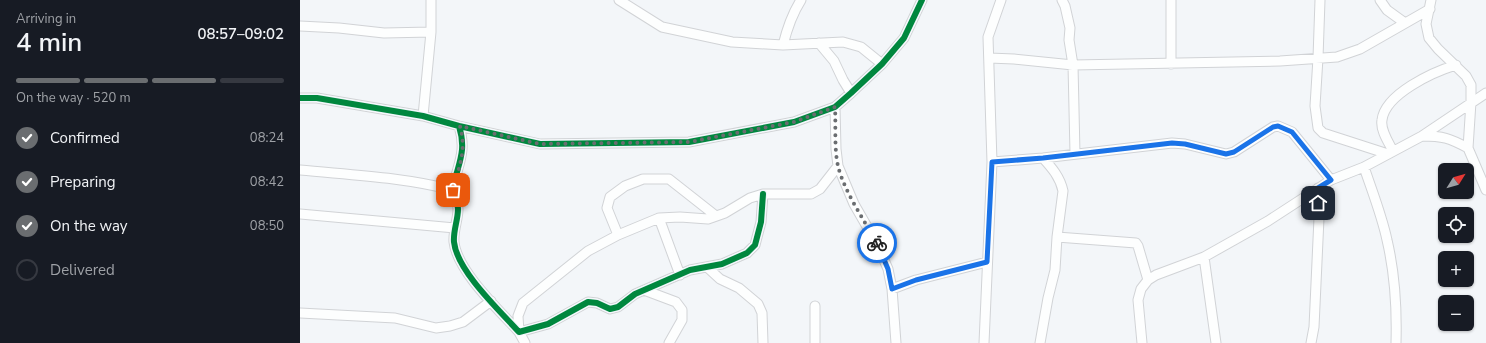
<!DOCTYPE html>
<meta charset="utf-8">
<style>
:root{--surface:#171b24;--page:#242831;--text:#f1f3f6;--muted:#9ea1a6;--line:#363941;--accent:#6a6d70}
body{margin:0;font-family:"Nunito Sans",sans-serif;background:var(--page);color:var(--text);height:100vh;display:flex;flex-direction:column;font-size:15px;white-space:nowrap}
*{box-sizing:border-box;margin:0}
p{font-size:13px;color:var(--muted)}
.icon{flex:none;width:22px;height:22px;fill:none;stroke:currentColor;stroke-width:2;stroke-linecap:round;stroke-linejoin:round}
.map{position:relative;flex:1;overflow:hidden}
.side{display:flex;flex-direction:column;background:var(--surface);width:300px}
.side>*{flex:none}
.needle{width:26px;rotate:53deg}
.fabs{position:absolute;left:1138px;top:163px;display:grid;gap:8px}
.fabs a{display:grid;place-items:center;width:36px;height:36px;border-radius:6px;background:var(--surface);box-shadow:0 1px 3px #0004;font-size:20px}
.pin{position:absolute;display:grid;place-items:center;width:34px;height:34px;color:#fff;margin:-17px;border-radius:8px;box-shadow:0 2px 6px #0006}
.courier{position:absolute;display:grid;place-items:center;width:40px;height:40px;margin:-20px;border:3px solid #1a73e8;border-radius:50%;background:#fff;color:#222;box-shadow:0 1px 5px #0007}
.overview em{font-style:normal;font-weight:600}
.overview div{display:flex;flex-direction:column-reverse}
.overview{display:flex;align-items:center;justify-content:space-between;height:68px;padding:0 16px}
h1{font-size:26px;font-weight:600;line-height:30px}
.bar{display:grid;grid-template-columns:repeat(4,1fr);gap:6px 4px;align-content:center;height:48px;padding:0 16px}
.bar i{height:5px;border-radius:3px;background:var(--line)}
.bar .active{background:var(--accent)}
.bar p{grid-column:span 4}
ol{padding:0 16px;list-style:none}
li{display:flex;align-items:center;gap:12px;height:44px}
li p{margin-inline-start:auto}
li .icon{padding:4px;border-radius:50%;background:var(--accent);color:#fff;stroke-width:4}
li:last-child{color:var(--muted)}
li i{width:22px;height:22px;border:2px solid var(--line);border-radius:50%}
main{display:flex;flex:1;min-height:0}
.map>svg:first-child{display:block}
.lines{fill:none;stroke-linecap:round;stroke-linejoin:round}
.street-casing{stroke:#d1d3d6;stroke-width:11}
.street{stroke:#fdfefe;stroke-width:9}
.cycleway-casing{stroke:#f0f6fc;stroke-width:8}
.cycleway{stroke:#00873e;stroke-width:6}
.done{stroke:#6a6d70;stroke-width:4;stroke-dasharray:0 7.2}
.route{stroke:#1a73e8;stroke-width:5}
</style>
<main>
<section class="side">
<div class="overview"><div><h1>4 min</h1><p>Arriving in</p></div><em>08:57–09:02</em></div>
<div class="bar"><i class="active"></i><i class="active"></i><i class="active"></i><i></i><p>On the way · 520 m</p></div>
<ol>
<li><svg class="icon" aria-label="check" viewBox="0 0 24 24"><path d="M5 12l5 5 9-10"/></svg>Confirmed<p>08:24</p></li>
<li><svg class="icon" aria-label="check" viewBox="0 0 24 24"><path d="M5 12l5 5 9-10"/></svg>Preparing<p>08:42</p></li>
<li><svg class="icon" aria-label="check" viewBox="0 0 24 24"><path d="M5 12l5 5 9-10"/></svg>On the way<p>08:50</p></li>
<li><i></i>Delivered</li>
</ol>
</section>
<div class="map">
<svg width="1186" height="343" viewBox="0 0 1186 343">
<rect width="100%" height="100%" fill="#f3f6f9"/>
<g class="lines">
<!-- street casing -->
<g class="street-casing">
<path id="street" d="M319 0 362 27 432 42 483 45 543 42 561 47 582 64
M762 0 765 6 770 28 769 40 773 65 775 154
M1020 0 1018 58 1015 106 1018 128 1023 133 1088 154
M1080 0 1087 10 1105 23
M1131 0 1126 24 1129 38 1138 49 1166 76 1171 85V102L1168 148 1186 190
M0 26 39 28 84 33 131 32
M519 43 534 61 543 80 551 93
M483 45C487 29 492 14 501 0
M689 58 714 59 773 65 980 61 1037 57 1060 49 1130 9
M871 64V0
M0 98H17L123 116 159 126 240 144 389 142 494 122 535 107 551 93 582 64 604 38 622 0
M535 107 536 149 538 166 554 204 577 244 588 269 592 289 596 343
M123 116 131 32V0
M159 126C167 152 158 163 153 188 152 195 158 202 158 209 158 220 153 231 154 242 157 271 200 311 219 332L248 324 288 302 297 303 310 309 318 307 335 294 390 270 422 264 447 253 455 245 461 222 463 194
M1122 136C1143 136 1149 138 1168 148
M1093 151C1089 143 1080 130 1082 120 1085 94 1133 72 1156 65
M743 158C752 168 760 177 763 191L757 237 836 243 838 246 848 280
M692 162 743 158 872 143 885 144 926 154 934 152 973 127 978 126 992 132 1031 180
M1064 167C1072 191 1082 216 1087 240 1095 274 1097 308 1096 343
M0 170C51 175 103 177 153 190
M0 214 155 228
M359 218 380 275
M318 235 307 208 310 197 325 186 343 179H369L416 216
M407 267 420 279 439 288 458 304 462 313 463 343
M592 289 616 280 687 262
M344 290 376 302 382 310V320L369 343
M0 313 95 318 136 328 150 326 163 322 191 301
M225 343 219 332 218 316 223 303 288 251 318 235 359 218 380 217 408 219 425 213 450 198 463 194H511L520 189 538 166
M515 343V306
M684 343 692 162 688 37 701 0
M740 343 748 298 755 270 757 237
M842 343 838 300 841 289 848 280 856 275 904 257
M916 343 904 257 968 221 1031 180 1064 167 1122 136 1186 93
M1011 343 1014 327 1019 218 1018 188"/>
</g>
<!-- street -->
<use href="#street" class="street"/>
<!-- cycleway casing -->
<g class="cycleway-casing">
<path id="cycleway" d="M0 98H17L123 116 159 126 240 144 389 142 494 122 535 107 551 93 582 64 604 38 622 0
M159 126C167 152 158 163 153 188 152 195 158 202 158 209 158 220 153 231 154 242 157 271 200 311 219 332L248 324 288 302 297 303 310 309 318 307 335 294 390 270 422 264 447 253 455 245 461 222 463 194"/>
</g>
<!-- cycleway -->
<use href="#cycleway" class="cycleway"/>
</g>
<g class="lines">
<!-- done -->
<path class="done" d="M153 190C159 166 167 151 160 126L240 144 389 142 494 122 535 107C536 126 534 148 538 166 544 191 564 220 577 243"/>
<!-- route -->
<path class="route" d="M577 243 588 269 592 289 616 280 687 262 692 162 743 158 872 143 885 144 926 154 934 152 973 127 978 126 992 132 1031 180 1018 188V203"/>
</g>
</svg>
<div class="fabs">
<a><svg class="needle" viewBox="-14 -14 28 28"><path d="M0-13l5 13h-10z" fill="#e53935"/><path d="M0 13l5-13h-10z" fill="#9ea1a6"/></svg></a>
<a><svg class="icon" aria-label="locate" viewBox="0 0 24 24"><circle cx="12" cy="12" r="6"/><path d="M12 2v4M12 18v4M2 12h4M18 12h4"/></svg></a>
<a>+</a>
<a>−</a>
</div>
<div class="pin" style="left:153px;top:190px;background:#ea580c"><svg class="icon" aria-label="bag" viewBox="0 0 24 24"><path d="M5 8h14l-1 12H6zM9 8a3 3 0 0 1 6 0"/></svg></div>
<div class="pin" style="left:1018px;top:203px;background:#1f2937"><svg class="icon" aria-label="home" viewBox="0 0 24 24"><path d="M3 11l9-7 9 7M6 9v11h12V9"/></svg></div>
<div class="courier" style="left:577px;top:243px"><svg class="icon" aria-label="bike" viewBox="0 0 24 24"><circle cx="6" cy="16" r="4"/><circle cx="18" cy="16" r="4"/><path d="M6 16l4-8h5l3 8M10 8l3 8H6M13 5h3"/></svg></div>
</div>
</main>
